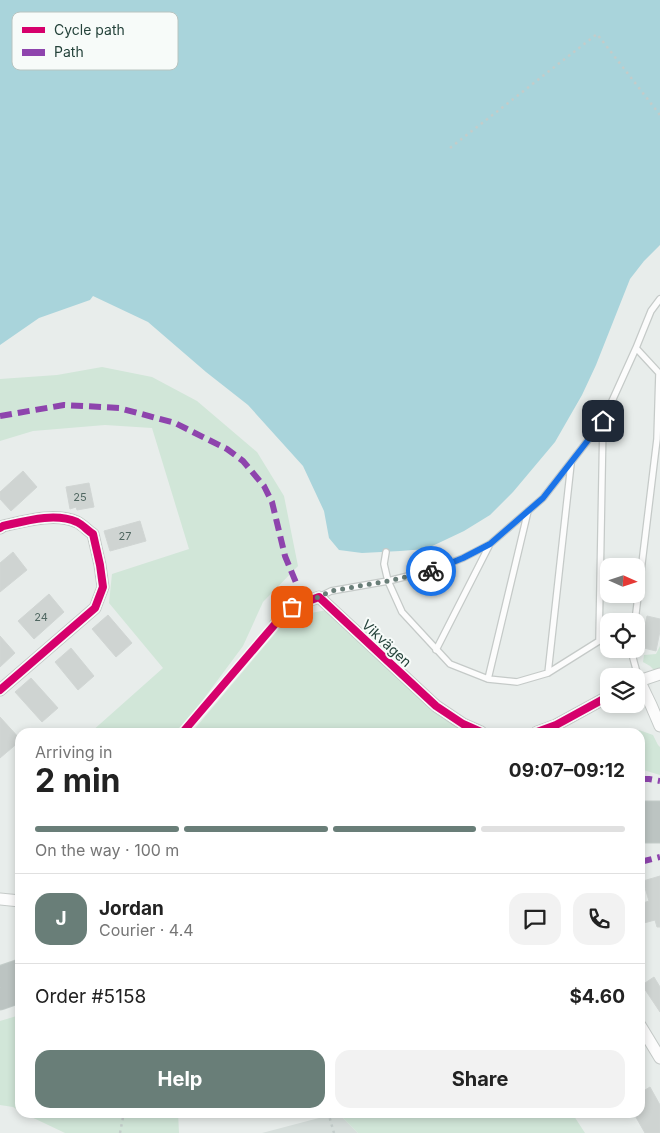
<!DOCTYPE html>
<meta charset="utf-8">
<style>
:root{--surface:#fff;--page:#f2f2f2;--text:#222;--muted:#767676;--line:#e0e0e0;--accent:#697e78}
body{margin:0;font-family:Inter,sans-serif;background:var(--page);color:var(--text);height:100vh;display:flex;flex-direction:column;font-size:19px;white-space:nowrap}
*{box-sizing:border-box;margin:0}
p{font-size:16px;color:var(--muted)}
.icon{flex:none;width:28px;height:28px;fill:none;stroke:currentColor;stroke-width:2;stroke-linecap:round;stroke-linejoin:round}
.map{position:relative;flex:1;overflow:hidden}
.side{position:absolute;left:15px;top:728px;width:630px;height:390px;display:flex;flex-direction:column;background:var(--surface);border-radius:15px;box-shadow:0 2px 8px #0003}
.side>*{flex:none}
.needle{width:32px;rotate:93deg}
.tools{position:absolute;left:600px;top:558px;display:grid;gap:10px}
.tools a{display:grid;place-items:center;width:45px;height:45px;border-radius:10px;background:var(--surface);box-shadow:0 2px 8px #0003;font-size:25px}
.pin{position:absolute;display:grid;place-items:center;width:42px;height:42px;color:#fff;margin:-21px;border-radius:10px;box-shadow:0 2px 8px #0006}
.courier{position:absolute;display:grid;place-items:center;width:50px;height:50px;margin:-25px;border:4px solid #1a73e8;border-radius:50%;background:#fff;color:#222;box-shadow:0 1px 6px #0007}
.headline em{font-style:normal;font-weight:700}
.headline div{display:flex;flex-direction:column-reverse}
.headline{display:flex;align-items:center;justify-content:space-between;height:85px;padding:0 20px}
h1{font-size:32px;font-weight:700;line-height:38px}
.bar{display:grid;grid-template-columns:repeat(4,1fr);gap:8px 5px;align-content:center;height:60px;padding:0 20px}
.bar i{height:6px;border-radius:4px;background:var(--line)}
.bar .on{background:var(--accent)}
.bar p{grid-column:span 4}
.line{display:flex;align-items:center;gap:12px;padding:0 20px;border-top:1px solid var(--line)}
.line div{flex:1}
.round{display:grid;place-items:center;flex:none;width:52px;height:52px;border-radius:15px;background:var(--page)}
.cta{display:flex;gap:10px;margin-top:auto;padding:10px 20px}
.cta a{flex:1;height:58px;border-radius:15px;background:var(--accent);color:#fff;font-size:20px;font-weight:700;line-height:58px;text-align:center}
.cta a+a{background:var(--page);color:var(--text)}
.map>svg:first-child{display:block}
.built{fill:#d6dedb}
.green{fill:#d1e6d8}
.water{fill:#a9d4db}
.building{fill:#cfd4d2;stroke:#d1d6d4}
.lines{fill:none;stroke-linecap:round;stroke-linejoin:round}
.lane-casing{stroke:#c5cac8;stroke-width:8}
.street-casing{stroke:#c5cac8;stroke-width:13}
.highway-casing{stroke:#c3ccc9;stroke-width:23}
.path{stroke:#c3ccca;stroke-width:2.5;stroke-dasharray:2.5 4;stroke-linecap:butt}
.lane{stroke:#fcfcfc;stroke-width:5.5}
.street{stroke:#fcfcfc;stroke-width:11}
.highway{stroke:#bcc4c2;stroke-width:21}
.quiet{stroke:#8e44ad;stroke-width:6;stroke-dasharray:12 6;stroke-linecap:butt}
.cycleway-casing{stroke:#f7fbf9;stroke-width:11}
.cycleway{stroke:#d6006c;stroke-width:8}
.done{stroke:#697e78;stroke-width:5;stroke-dasharray:0 9}
.route{stroke:#1a73e8;stroke-width:6}
.labels{text-anchor:middle;dominant-baseline:central;stroke-width:4;stroke-linejoin:round;paint-order:stroke}
.number-label{font-size:11px;fill:#506761}
.street-label{font-size:14px;fill:#24423a;stroke:#f7fbf9}
.key{fill:#f7fbf9;stroke:#b8c4c0;stroke-width:1}
.key-label{font-size:14px;fill:#24423a}
</style>
<div class="map">
<svg width="660" height="1133" viewBox="0 0 660 1133">
<rect width="100%" height="100%" fill="#e8edeb"/>
<!-- built -->
<path class="built" d="M338 1113 358 1133H262Z"/>
<!-- green -->
<path class="green" d="M102 367 152 377 197 401 257 452 284 496 298 566 263 602 243 646 179 732H91L163 668 109 603 112 574 189 549 152 428 105 425 33 431 0 441V379L57 375Z
M327 610 432 711 469 732H192L289 617Z
M660 646V676L650 666 643 662 644 655 656 654Z
M639 730 653 735 658 745 660 747V775L640 769V732H625Z
M20 1015V1111L13 1107 0 1105V1021Z
M23 1113H178L179 1133H65Z
M338 1113H572L585 1133H358Z"/>
<!-- water -->
<path class="water" d="M0 0H660V245L644 261 630 279 596 365 582 395 555 442 513 492 490 515 464 531 426 549 400 551 362 553 339 550 329 538 324 511 303 466 248 405 206 372 148 322 93 296 90 300 39 318 0 345Z"/>
<!-- building -->
<path class="building" d="M23 471 37 487 11 511 0 499V492Z
M89 483 94 507 77 510 76 507 70 509 66 487Z
M140 521 146 541 110 551 104 531Z
M13 552 27 570 0 592V563Z
M49 594 64 612 34 639 18 621Z
M108 615 132 643 116 657 92 629Z
M647 616 660 619V631L656 651 640 647Z
M0 636 15 653 0 667Z
M71 648 94 676 78 690 55 662Z
M31 678 58 708 42 722 15 692Z
M0 717 20 739V741L0 758Z
M660 876V927H657L655 920 640 924V904L649 901 643 881Z
M654 977 660 987V1012L642 985Z
M650 1087 660 1105V1133H645L633 1112H640V1093Z"/>
<g class="lines">
<!-- lane casing -->
<g class="lane-casing">
<path id="lane" d="M636 348 651 311 660 299
M386 552 384 564 388 581 402 612 450 664 488 679 517 682 548 673 599 641 609 639
M319 597 331 591 388 581 432 570 463 558 490 544 543 498 603 421 636 348 659 373 657 439 635 621
M599 641 603 421
M633 649V658L639 680
M436 650 490 544
M548 673 571 464
M488 679 528 511"/>
</g>
<!-- street casing -->
<g class="street-casing">
<path id="street" d="M0 528 3 526C25 521 55 512 77 522 83 525 88 531 93 534L100 565 103 587 95 608 0 690
M276 623 292 607 319 597 436 706 463 724 481 732
M639 680 651 705 660 726
M636 682 660 674
M537 732 556 725 609 696
M0 899 20 901
M640 1025 660 1058"/>
</g>
<!-- highway casing -->
<g class="highway-casing">
<path id="highway" d="M640 812H660
M640 832H660
M0 977 20 970
M0 999 20 992"/>
</g>
<!-- path -->
<path class="path" d="M450 148 597 34 660 115
M328 1112 334 1133
M120 1133 124 1112"/>
<!-- lane -->
<use href="#lane" class="lane"/>
<!-- street -->
<use href="#street" class="street"/>
<!-- highway -->
<use href="#highway" class="highway"/>
<!-- quiet -->
<path class="quiet" d="M0 416 64 405 119 408 175 423 227 449 243 461 264 486 272 502 285 556 304 602
M640 779H649L660 781
M640 862 660 857"/>
<!-- cycleway casing -->
<g class="cycleway-casing">
<path id="cycleway" d="M0 528 3 526C25 521 55 512 77 522 83 525 88 531 93 534L100 565 103 587 95 608 0 690
M183 732 276 623 292 607 319 597 436 706 463 724 481 732
M537 732 556 725 609 696"/>
</g>
<!-- cycleway -->
<use href="#cycleway" class="cycleway"/>
</g>
<g class="lines">
<!-- done -->
<path class="done" d="M292 607 319 597 331 591 388 581 431 571"/>
<!-- route -->
<path class="route" d="M431 571 463 558 490 544 543 498 603 421"/>
</g>
<g class="labels">
<!-- number labels -->
<g class="number-label">
<text x="80" y="497">25</text>
<text x="125" y="536">27</text>
<text x="41" y="617">24</text>
</g>
<!-- street labels -->
<g class="street-label">
<text transform="translate(387 643) rotate(43)">Vikvägen</text>
</g>
</g>
<!-- legend -->
<rect x="12" y="12" width="166" height="58" rx="8" class="key"/>
<rect x="22" y="27" width="23" height="6" fill="#d6006c"/>
<rect x="22" y="49" width="23" height="7" fill="#8e44ad"/>
<g class="key-label">
<text x="54" y="35">Cycle path</text>
<text x="54" y="57">Path</text>
</g>
</svg>
<div class="tools">
<a><svg class="needle" viewBox="-14 -14 28 28"><path d="M0-13l5 13h-10z" fill="#e53935"/><path d="M0 13l5-13h-10z" fill="#767676"/></svg></a>
<a><svg class="icon" aria-label="locate" viewBox="0 0 24 24"><circle cx="12" cy="12" r="6"/><path d="M12 2v4M12 18v4M2 12h4M18 12h4"/></svg></a>
<a><svg class="icon" aria-label="layers" viewBox="0 0 24 24"><path d="M12 4l9 5-9 5-9-5zM3 14l9 5 9-5"/></svg></a>
</div>
<div class="pin" style="left:292px;top:607px;background:#ea580c"><svg class="icon" aria-label="bag" viewBox="0 0 24 24"><path d="M5 8h14l-1 12H6zM9 8a3 3 0 0 1 6 0"/></svg></div>
<div class="pin" style="left:603px;top:421px;background:#1f2937"><svg class="icon" aria-label="home" viewBox="0 0 24 24"><path d="M3 11l9-7 9 7M6 9v11h12V9"/></svg></div>
<div class="courier" style="left:431px;top:571px"><svg class="icon" aria-label="bike" viewBox="0 0 24 24"><circle cx="6" cy="16" r="4"/><circle cx="18" cy="16" r="4"/><path d="M6 16l4-8h5l3 8M10 8l3 8H6M13 5h3"/></svg></div>
<section class="side">
<div class="headline"><div><h1>2 min</h1><p>Arriving in</p></div><em>09:07–09:12</em></div>
<div class="bar"><i class="on"></i><i class="on"></i><i class="on"></i><i></i><p>On the way · 100 m</p></div>
<div class="line" style="height:90px"><b class="round" style="background:var(--accent);color:#fff">J</b><div><b>Jordan</b><p>Courier · 4.4</p></div><a class="round"><svg class="icon" aria-label="chat" viewBox="0 0 24 24"><path d="M4 5h16v11H9l-5 4z"/></svg></a><a class="round"><svg class="icon" aria-label="phone" viewBox="0 0 24 24"><path d="M5 4h4l2 5-3 2q2 4 5 5l2-3 5 2v4C11 20 4 13 5 4z"/></svg></a></div>
<div class="line" style="height:65px"><div>Order #5158</div><b>$4.60</b></div>
<div class="cta"><a>Help</a><a>Share</a></div>
</section>
</div>
